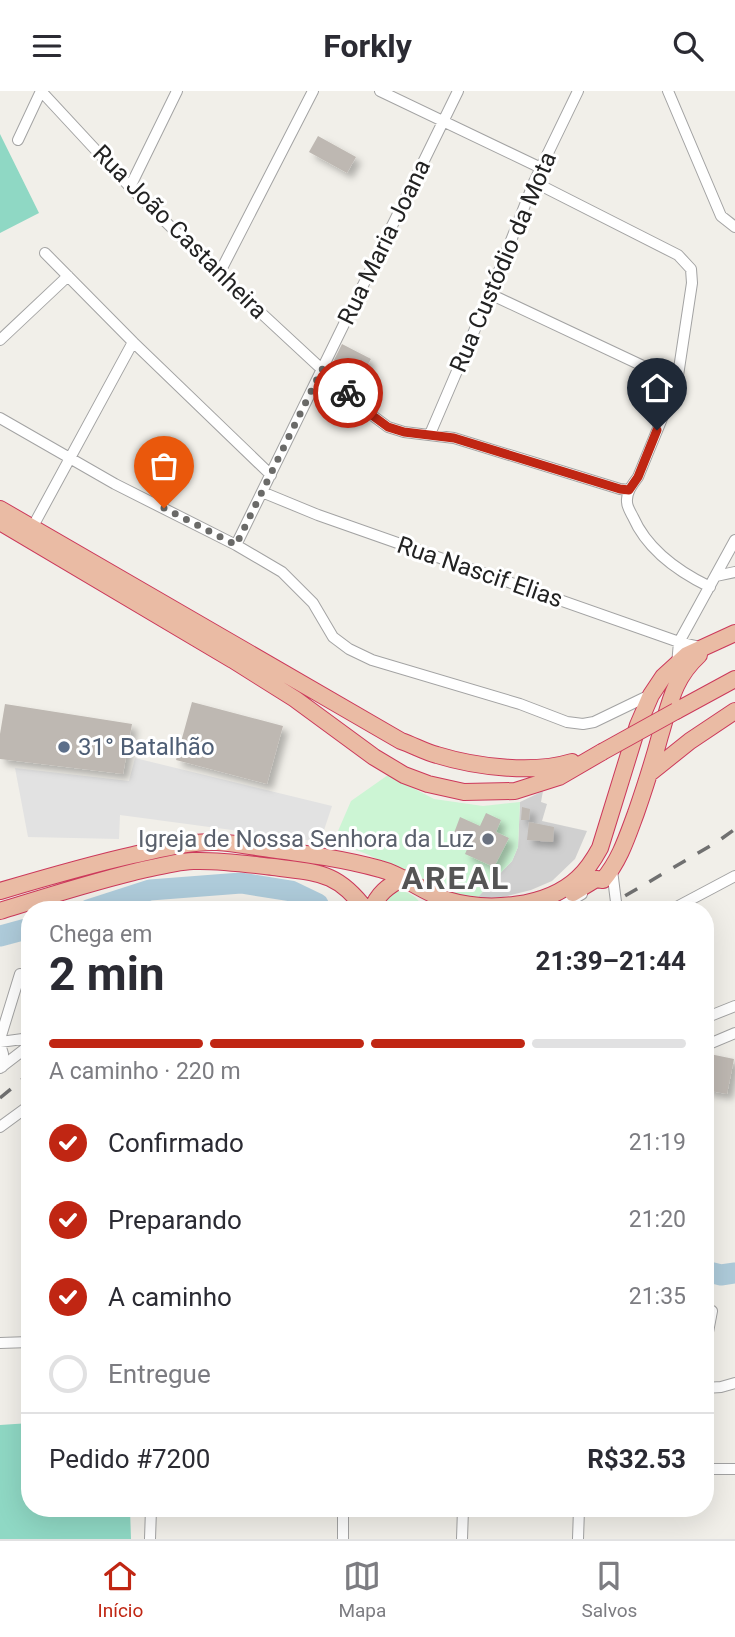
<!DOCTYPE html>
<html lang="pt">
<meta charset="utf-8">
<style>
:root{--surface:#fff;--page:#f7f7f7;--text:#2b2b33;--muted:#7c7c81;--line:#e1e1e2;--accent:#c02613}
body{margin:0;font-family:Roboto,sans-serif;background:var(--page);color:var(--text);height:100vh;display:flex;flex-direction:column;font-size:26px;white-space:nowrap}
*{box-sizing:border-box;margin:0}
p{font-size:23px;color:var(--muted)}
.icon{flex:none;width:38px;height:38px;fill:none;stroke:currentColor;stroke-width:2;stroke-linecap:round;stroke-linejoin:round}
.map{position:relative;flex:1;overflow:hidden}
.panel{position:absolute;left:21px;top:810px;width:693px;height:616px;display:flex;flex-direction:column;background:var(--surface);border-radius:28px;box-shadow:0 7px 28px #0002}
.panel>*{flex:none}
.pin{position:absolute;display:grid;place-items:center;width:60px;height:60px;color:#fff;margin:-72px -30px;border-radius:50% 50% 50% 0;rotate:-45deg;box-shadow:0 0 7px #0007}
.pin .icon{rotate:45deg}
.courier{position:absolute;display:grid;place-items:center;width:70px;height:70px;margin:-35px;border:5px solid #c02613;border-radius:50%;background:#fff;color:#222;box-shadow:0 2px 9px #0007}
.head em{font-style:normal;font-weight:700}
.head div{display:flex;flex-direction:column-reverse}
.head{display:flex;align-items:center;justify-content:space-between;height:119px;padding:0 28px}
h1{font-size:46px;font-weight:700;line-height:52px}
.bar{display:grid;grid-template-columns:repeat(4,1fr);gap:10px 7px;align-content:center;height:84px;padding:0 28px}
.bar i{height:9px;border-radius:5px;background:var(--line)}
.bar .selected{background:var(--accent)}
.bar p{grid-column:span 4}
.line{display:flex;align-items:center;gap:18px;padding:0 28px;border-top:2px solid var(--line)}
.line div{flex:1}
ol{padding:0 28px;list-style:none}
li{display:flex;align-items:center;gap:21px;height:77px}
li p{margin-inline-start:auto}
li .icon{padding:7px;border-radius:50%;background:var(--accent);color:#fff;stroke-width:4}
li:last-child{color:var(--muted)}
li i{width:38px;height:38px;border:4px solid var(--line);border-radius:50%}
header{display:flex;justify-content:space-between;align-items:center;height:91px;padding:0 28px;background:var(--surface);font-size:32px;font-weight:700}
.dock{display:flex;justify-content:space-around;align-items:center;height:98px;border-top:2px solid var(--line);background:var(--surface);font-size:19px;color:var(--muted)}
.dock a{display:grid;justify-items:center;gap:4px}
.dock .selected{color:var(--accent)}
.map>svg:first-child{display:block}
.religious{fill:#d0d0d0}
.park{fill:#ccf5d4}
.pitch{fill:#8fd8c4}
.parking{fill:#e2e2e2}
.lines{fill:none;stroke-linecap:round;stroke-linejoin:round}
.river{stroke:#aecbda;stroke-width:21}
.building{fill:#beb8b2;filter:url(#shadow)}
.minor-casing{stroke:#a3a3a3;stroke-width:12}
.trunk-casing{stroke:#cc395b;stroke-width:18}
.minor{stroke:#fff;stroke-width:10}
.trunk{stroke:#eabba4;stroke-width:16}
.rail{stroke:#707070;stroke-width:3.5;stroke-dasharray:14 14;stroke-linecap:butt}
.trunk-bridge-casing{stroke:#cc395b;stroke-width:18;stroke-linecap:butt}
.trunk-bridge{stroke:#eabba4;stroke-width:16}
.done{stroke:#6a6a68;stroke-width:7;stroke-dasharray:0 12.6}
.route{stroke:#c02613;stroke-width:9}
.service-dot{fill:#5c6f8a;stroke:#fff;stroke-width:2.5}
.worship-dot{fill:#6b7280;stroke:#fff;stroke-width:2.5}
.labels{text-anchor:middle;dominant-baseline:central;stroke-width:6;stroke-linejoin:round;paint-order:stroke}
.street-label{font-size:24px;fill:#222;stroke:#fff}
.service-label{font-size:24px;fill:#4e5e75;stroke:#fff;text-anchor:start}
.worship-label{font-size:24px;fill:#5b616d;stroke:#fff;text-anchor:end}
.district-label{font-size:32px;font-weight:bold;letter-spacing:2px;fill:#555;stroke:#fff}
</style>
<header><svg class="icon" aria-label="menu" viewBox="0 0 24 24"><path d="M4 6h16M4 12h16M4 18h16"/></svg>Forkly<svg class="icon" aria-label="search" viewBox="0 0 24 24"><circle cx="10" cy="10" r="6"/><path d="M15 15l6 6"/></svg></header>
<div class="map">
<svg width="735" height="1448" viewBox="0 0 735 1448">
<defs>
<filter id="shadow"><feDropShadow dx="5.5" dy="5.5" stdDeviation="3.5" flood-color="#0004"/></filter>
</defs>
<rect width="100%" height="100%" fill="#f1efe9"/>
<!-- religious -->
<path class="religious" d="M543 700 541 711 547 713 542 730 587 740 575 768 552 790 531 799 503 806 476 808 512 770 518 756 520 711Z"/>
<!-- park -->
<path class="park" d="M388 684 434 708 483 715 520 711 518 756 512 770 476 808C461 806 446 803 432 797 398 783 367 755 329 754L335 747 351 710Z
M394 799C408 800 419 805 423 819H372Z"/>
<!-- pitch -->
<path class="pitch" d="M0 43 39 122 0 142Z
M30 1332V1418H130L131 1448H0V1334Z"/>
<!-- parking -->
<path class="parking" d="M135 667 332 715 320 751 120 724 119 748 28 746 15 677 129 690Z"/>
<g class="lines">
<!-- river -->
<path class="river" d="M88 819 150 799 241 792 291 800 318 813
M0 845 30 837
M705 1180 721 1184 735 1182"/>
</g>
<!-- building -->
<path class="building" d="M318 45 356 66 347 82 309 61Z
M342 253 371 268 363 283 334 269Z
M192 611 283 635 267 693 176 669Z
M5 613 132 633 123 683 0 668V643Z
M522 716 530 718 529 729H521Z
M486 722 501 729 496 741 509 747 494 776 465 763 471 749 454 742 460 726 480 735Z
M529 731 554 736 553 751 527 749Z
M705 962 734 968 727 1003 705 999Z"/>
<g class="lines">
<!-- minor casing -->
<g class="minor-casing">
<path id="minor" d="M41 0 130 96 219 183 369 322 388 336 404 341 454 347 620 398 629 399
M380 0 541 77
M668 0 721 125 735 136
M18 49 41 0
M534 91 678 164 691 178 692 192 677 291 638 386C633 393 626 401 627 411 627 416 631 422 633 426 647 458 679 481 710 496
M130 96 177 0
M45 162 133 251 271 384
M219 183 313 0
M490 203 677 291
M0 249 68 185
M0 327 115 393 236 454 282 481 313 512 333 546 349 558 372 569 520 613 567 631 583 633 594 631 650 604
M430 343 490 203 534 91 578 0
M262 401 318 424 679 551 700 556
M32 437 133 251
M236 454 458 0
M716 485 735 481
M677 574 679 551 735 449
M612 779 616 811 619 819
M549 819 560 816 582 803
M671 819 735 785
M705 927 735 915
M0 948 20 883
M0 951 30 947
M0 953 3 963 2 976
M705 953H709L735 942
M0 977 30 954
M0 1036 30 1014
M0 1252 30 1251
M705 1257 712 1220
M705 1297 721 1296 735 1292
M705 1378H735
M343 1418V1448
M150 1448 151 1418
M462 1448 463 1418
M578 1448 579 1418"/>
</g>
<!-- trunk casing -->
<g class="trunk-casing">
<path id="trunk" d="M0 418 401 650C413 654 425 661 437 664 476 676 533 683 572 671
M0 431 233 569 295 608 374 666 404 684 428 693 464 701 515 700 559 686 602 661
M676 620 735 588
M650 682 690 650 735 620
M0 800C44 787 88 774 133 764 161 758 189 750 217 751 235 752 253 756 270 758 307 763 344 768 380 778 404 784 423 802 447 809 487 821 546 817 578 787 588 778 594 768 600 757L638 634 651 604 663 586 687 564 735 542
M573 802 596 788 603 789C620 769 627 746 636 722 645 696 653 671 660 645 670 612 673 588 699 564
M372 819C377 803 388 795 403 787
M0 820C45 806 89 792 134 781 153 777 173 771 193 770 220 769 246 773 273 776 318 782 337 780 366 819"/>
</g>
<!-- minor -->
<use href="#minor" class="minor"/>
<!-- trunk -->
<use href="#trunk" class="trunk"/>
<!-- rail -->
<path class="rail" d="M601 819 717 751 735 738
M0 1007 30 982"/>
<!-- trunk-bridge casing -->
<g class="trunk-bridge-casing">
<path id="trunk-bridge" d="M602 661 676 620"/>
</g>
<!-- trunk-bridge -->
<use href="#trunk-bridge" class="trunk-bridge"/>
</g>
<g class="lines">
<!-- done -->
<path class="done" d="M164 417 236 454 322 278 348 302"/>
<!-- route -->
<path class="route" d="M348 302 369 322 388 336 404 341 454 347 620 398 629 399 638 386 657 339"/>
</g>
<!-- markers -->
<circle class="service-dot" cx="64" cy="656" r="7"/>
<circle class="worship-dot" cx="488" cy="748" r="7"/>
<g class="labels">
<!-- street labels -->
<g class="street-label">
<text transform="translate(180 141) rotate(45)">Rua João Castanheira</text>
<text transform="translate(384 151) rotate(-64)">Rua Maria Joana</text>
<text transform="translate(503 171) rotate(-67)">Rua Custódio da Mota</text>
<text transform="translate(480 481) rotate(19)">Rua Nascif Elias</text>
</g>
<!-- service labels -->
<g class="service-label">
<text x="78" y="656">31° Batalhão</text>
</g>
<!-- worship labels -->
<g class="worship-label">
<text x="474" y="748">Igreja de Nossa Senhora da Luz</text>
</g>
<!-- district labels -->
<g class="district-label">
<text x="456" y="787">AREAL</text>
</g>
</g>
</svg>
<div class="pin" style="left:164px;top:417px;background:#ea580c"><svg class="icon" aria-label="bag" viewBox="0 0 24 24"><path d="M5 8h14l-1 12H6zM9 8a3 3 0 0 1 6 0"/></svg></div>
<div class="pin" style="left:657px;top:339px;background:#1f2937"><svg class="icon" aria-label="home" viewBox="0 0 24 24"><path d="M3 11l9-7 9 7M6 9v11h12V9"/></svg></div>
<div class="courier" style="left:348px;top:302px"><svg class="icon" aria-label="bike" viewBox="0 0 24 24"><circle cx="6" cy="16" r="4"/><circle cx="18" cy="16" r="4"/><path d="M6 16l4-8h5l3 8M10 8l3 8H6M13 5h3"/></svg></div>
<section class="panel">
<div class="head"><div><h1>2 min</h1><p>Chega em</p></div><em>21:39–21:44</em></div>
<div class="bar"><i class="selected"></i><i class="selected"></i><i class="selected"></i><i></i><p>A caminho · 220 m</p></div>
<ol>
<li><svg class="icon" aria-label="check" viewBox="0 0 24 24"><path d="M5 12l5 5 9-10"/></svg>Confirmado<p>21:19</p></li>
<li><svg class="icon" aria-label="check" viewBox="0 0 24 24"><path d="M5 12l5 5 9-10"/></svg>Preparando<p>21:20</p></li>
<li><svg class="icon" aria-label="check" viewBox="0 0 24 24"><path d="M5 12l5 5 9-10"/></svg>A caminho<p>21:35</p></li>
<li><i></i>Entregue</li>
</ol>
<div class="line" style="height:91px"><div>Pedido #7200</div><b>R$32.53</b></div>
</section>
</div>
<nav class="dock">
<a class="selected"><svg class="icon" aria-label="home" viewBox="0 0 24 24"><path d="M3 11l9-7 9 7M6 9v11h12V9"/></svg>Início</a>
<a><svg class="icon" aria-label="map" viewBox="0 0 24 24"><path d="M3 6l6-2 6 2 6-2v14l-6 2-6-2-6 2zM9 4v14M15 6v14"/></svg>Mapa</a>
<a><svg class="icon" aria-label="saved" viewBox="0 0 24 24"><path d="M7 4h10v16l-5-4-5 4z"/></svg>Salvos</a>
</nav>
